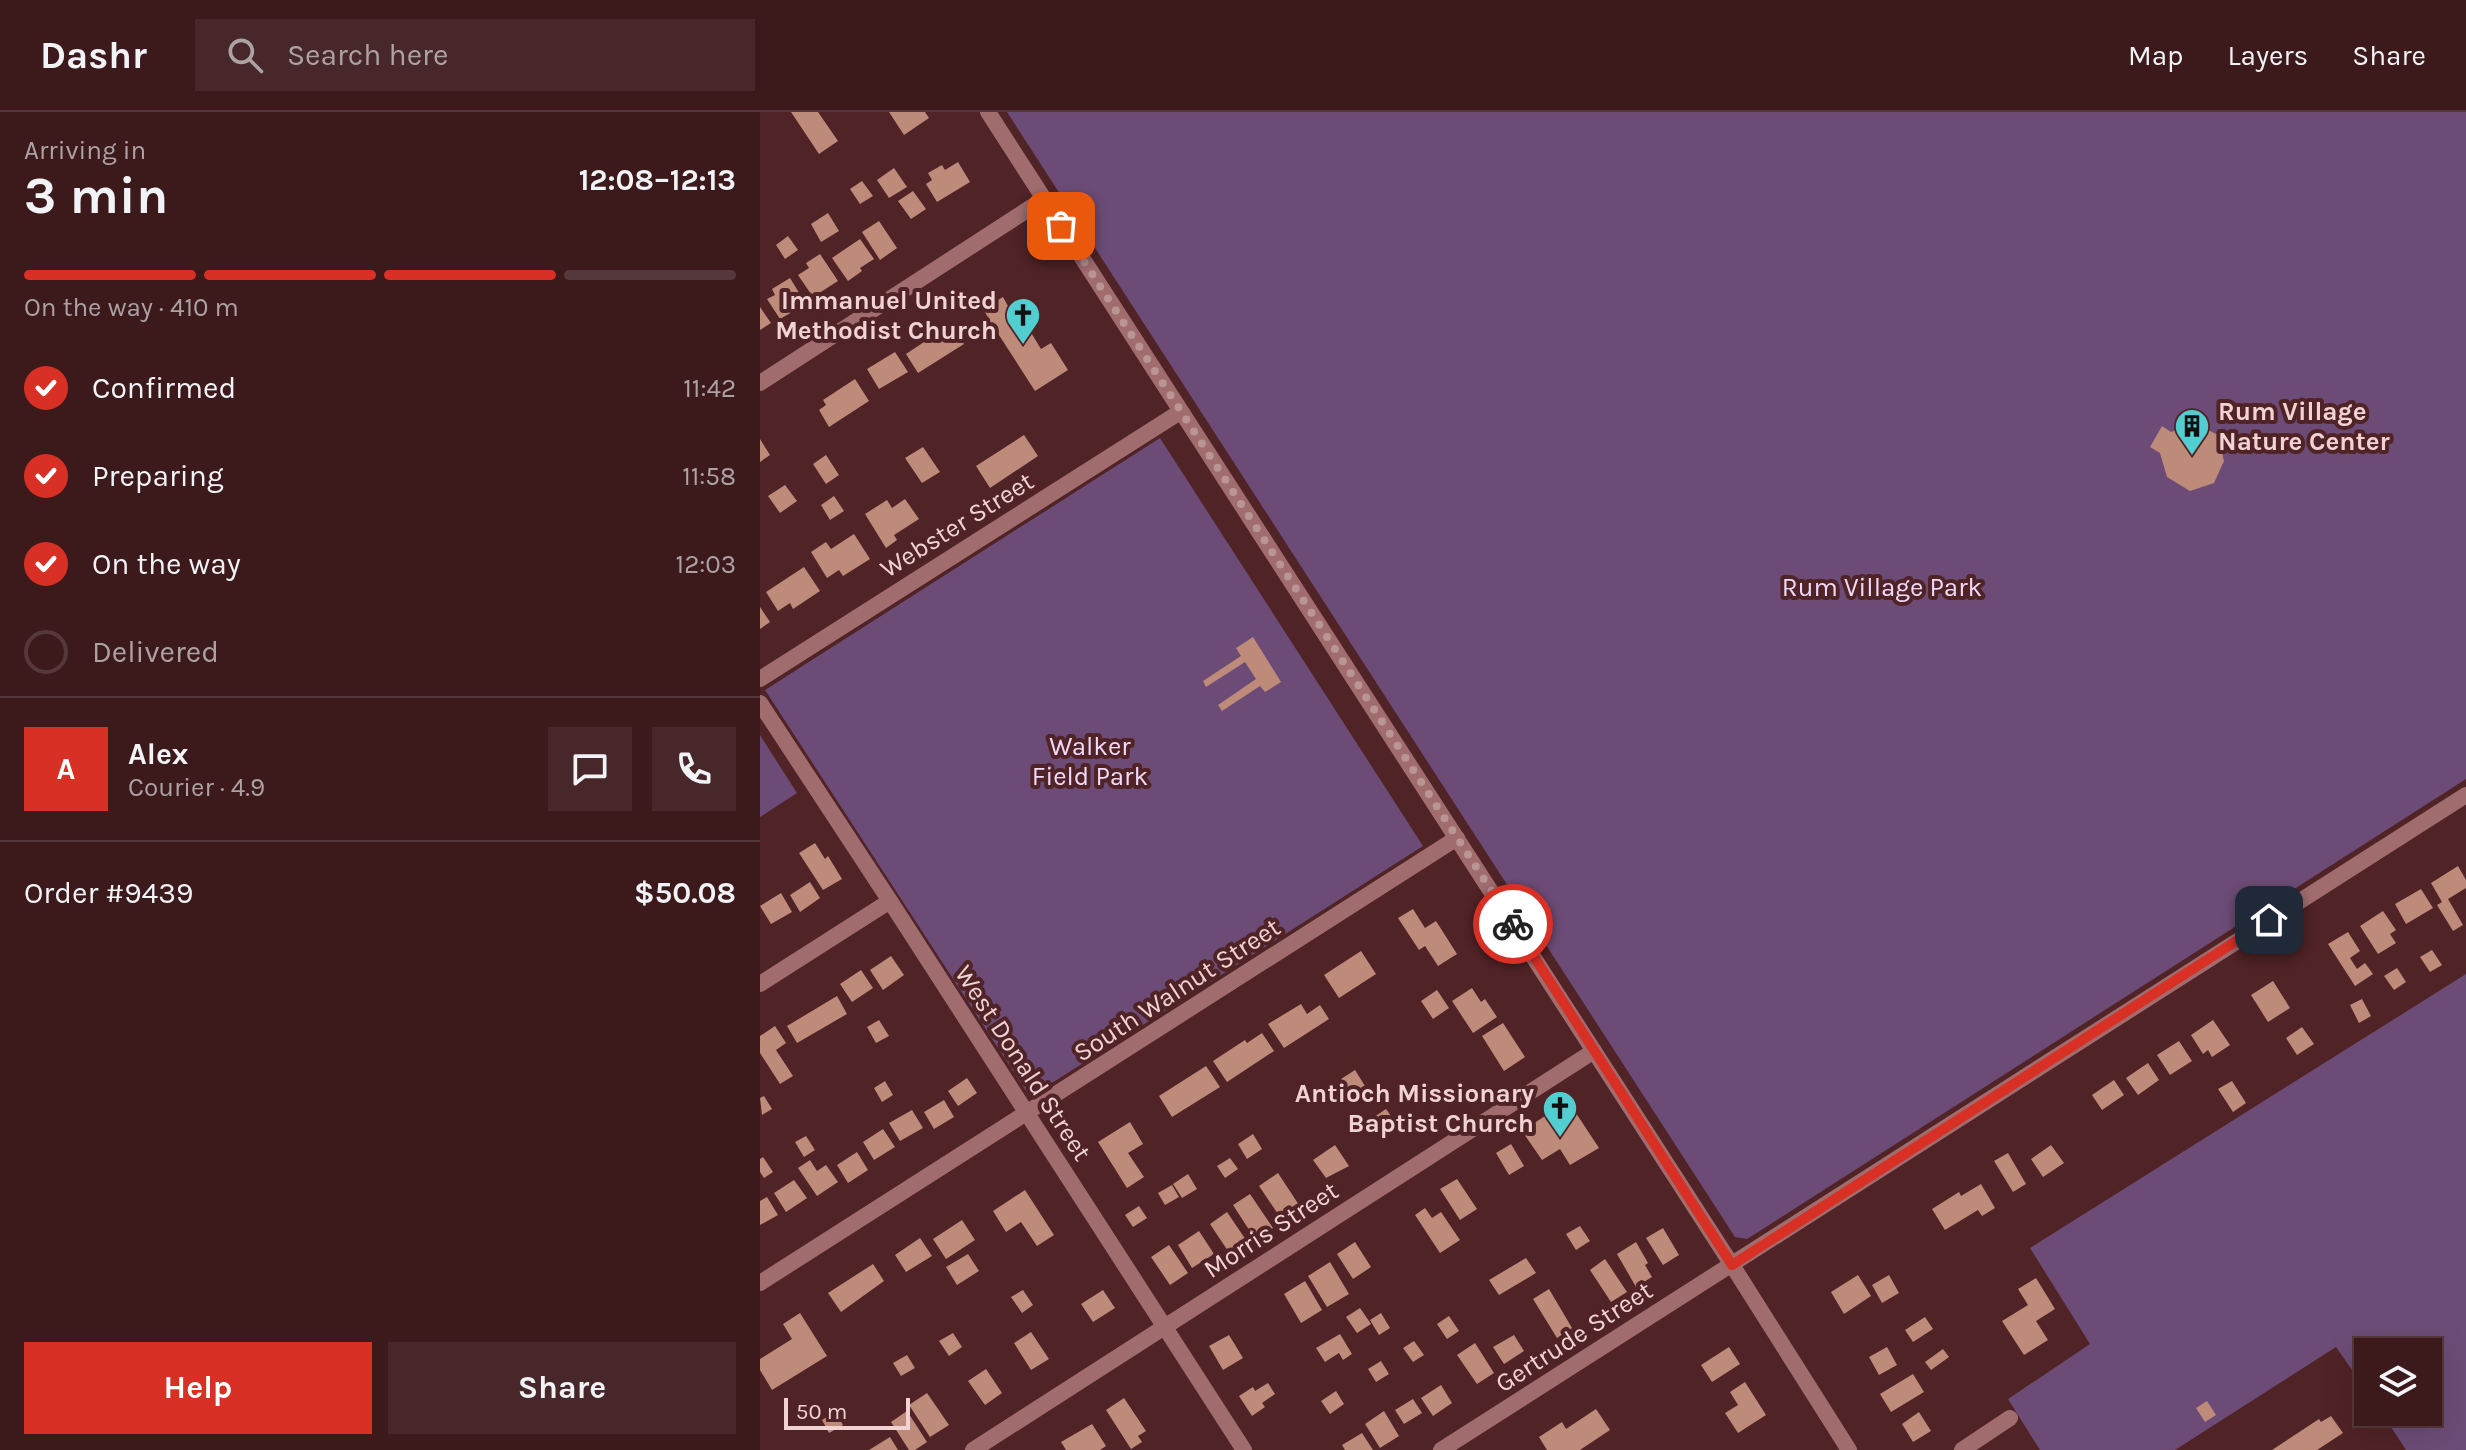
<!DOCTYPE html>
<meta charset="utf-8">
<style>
:root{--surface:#3c1a1c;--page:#472729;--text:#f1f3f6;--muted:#aca1a3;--line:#55383b;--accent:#d93025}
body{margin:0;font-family:Karla,sans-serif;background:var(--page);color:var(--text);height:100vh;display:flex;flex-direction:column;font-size:30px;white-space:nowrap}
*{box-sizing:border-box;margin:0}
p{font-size:26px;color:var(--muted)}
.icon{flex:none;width:44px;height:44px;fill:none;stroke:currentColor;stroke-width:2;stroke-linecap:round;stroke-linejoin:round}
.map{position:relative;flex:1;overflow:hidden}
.sheet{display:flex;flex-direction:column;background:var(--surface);width:760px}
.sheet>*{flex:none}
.controls{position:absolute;left:1594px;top:1226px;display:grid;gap:16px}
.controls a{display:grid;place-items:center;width:88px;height:88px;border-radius:0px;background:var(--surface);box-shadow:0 8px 32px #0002,0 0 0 2px var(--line);font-size:40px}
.scale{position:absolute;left:24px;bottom:20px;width:126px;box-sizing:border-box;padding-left:8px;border:4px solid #f1d3d3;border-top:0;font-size:22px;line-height:28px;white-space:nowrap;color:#f1d3d3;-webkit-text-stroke:6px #502326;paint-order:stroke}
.pin{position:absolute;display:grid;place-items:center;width:68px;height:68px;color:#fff;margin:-34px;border-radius:16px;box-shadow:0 4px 12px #0006}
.courier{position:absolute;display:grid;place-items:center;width:80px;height:80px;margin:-40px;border:6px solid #d93025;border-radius:50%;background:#fff;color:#222;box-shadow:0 2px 10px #0007}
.head em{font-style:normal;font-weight:700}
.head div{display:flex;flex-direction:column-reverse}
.head{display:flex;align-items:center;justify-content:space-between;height:136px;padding:0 24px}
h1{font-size:52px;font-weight:700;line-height:60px}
.bar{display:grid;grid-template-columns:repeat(4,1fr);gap:12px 8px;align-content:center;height:96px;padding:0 24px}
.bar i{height:10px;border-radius:6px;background:var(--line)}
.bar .current{background:var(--accent)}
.bar p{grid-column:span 4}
.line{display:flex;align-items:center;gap:20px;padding:0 24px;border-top:2px solid var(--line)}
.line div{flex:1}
.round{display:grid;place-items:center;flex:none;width:84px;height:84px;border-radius:0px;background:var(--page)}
ol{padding:0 24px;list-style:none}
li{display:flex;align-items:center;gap:24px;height:88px}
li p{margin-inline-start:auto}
li .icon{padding:8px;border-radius:50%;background:var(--accent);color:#fff;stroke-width:4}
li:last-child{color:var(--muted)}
li i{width:44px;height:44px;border:4px solid var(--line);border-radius:50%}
.button{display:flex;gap:16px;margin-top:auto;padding:16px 24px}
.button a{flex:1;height:92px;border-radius:0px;background:var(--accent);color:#fff;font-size:32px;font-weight:700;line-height:92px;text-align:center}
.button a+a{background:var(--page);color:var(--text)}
header{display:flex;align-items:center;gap:48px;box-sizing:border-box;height:112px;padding:0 40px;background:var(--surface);border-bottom:2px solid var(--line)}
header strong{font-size:38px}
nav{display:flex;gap:44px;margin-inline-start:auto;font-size:28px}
.search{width:560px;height:72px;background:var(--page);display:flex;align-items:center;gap:20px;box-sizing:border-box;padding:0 28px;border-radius:0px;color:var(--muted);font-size:30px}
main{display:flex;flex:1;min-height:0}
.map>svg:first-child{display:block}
.green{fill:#6c4c76}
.building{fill:#be8a7a}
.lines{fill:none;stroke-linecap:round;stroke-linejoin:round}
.minor{stroke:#a16c6d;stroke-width:16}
.tertiary{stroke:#a16c6d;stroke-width:16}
.done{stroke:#b99596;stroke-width:8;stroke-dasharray:0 14.4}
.route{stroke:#d93025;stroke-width:10}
.labels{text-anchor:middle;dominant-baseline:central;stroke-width:8;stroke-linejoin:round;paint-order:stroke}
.poi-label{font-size:26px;font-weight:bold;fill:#f1d3d3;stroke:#502326;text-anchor:end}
.street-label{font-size:26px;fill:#f1d3d3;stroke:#502326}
.park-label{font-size:26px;fill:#f1d9f9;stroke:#502326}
</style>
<header>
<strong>Dashr</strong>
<div class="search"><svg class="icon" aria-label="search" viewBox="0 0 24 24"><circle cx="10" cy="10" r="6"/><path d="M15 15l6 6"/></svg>Search here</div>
<nav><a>Map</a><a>Layers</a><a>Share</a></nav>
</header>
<main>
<section class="sheet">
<div class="head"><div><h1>3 min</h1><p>Arriving in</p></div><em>12:08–12:13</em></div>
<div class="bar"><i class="current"></i><i class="current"></i><i class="current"></i><i></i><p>On the way · 410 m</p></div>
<ol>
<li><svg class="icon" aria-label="check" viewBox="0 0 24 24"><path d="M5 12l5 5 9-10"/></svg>Confirmed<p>11:42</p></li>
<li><svg class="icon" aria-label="check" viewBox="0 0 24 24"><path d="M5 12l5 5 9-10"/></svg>Preparing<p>11:58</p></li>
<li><svg class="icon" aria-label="check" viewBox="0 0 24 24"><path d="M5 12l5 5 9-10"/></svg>On the way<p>12:03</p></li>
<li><i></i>Delivered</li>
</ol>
<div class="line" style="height:144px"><b class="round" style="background:var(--accent);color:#fff">A</b><div><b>Alex</b><p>Courier · 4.9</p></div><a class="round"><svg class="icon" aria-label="chat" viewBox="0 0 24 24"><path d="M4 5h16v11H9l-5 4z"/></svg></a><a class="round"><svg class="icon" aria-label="phone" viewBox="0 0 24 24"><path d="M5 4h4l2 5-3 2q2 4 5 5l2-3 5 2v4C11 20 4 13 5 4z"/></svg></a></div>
<div class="line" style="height:104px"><div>Order #9439</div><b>$50.08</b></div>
<div class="button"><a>Help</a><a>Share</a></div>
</section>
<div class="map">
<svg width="1706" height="1338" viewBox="0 0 1706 1338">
<rect width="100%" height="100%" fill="#502326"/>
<!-- green -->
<path class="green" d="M247 0H1706V667L987 1127 975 1125Z
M400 326 663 734 270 985 5 578Z
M0 623 37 681 0 705Z
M1706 862V1338H1646L1621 1300H1668V1240H1608V1281L1576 1235 1415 1338H1280L1248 1287 1330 1232 1270 1136Z"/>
<!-- building -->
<path class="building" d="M31 0H58L78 29 59 42Z
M129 0H165L169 6 144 23Z
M198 50 210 70 177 90 166 72 172 68 168 61 182 53 185 58Z
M134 56 147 75 129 86 117 68Z
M102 69 113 84 100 92 90 77Z
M153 79 166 97 151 107 138 89Z
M68 101 79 119 61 130 51 112Z
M119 109 137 136 120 148 102 120Z
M28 124 38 138 25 147 16 133Z
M100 127 114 147 100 156 102 159 88 169 72 146Z
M60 142 78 169 53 185 38 163 49 156 46 151Z
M30 166 46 192 20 207 7 187 15 183 12 177Z
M243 185 248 194 257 189 265 202 261 204 281 237 291 231 308 258 275 279 237 220 228 225 220 213 229 207 223 197Z
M0 195 11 211 0 218Z
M191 212 204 232 158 261 146 242Z
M135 240 148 260 119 277 107 257Z
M95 267 109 289 69 315 59 298 66 293 63 288Z
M1434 311 1458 323 1464 349 1454 371 1430 379 1407 365 1400 341 1390 335 1402 314 1411 320Z
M264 323 278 344 230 376 216 354Z
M0 327 10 343 0 350Z
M163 335 180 360 162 371 145 346Z
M66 343 79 363 66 372 53 352Z
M25 373 37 389 20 401 8 384Z
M74 384 84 399 70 408 61 393Z
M145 387 159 407 134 423 137 428 126 436 105 402 127 388 132 396Z
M94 422 110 447 83 464 79 458 67 466 51 440 66 430 71 437Z
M44 455 60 479 33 497 30 491 18 499 6 480Z
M0 495 10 510 0 517Z
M493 525 521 570 505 580 500 574 462 599 458 593 496 567 485 550 446 575 443 569 481 544 476 536Z
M55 731 65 747 68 744 82 767 63 778 39 741Z
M1698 754 1706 768V776L1688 787 1703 813 1693 819 1677 793 1682 790 1671 771Z
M50 770 60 786 40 800 30 783Z
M1661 777 1673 796 1646 812 1635 792Z
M21 781 32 800 11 812 0 794Z
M653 797 665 816 676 809 697 842 678 854 665 834 659 838 638 806Z
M1623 799 1636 818 1630 822 1636 831 1618 842 1600 814Z
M1588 820 1600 839 1590 846 1597 857 1605 851 1613 862 1595 874 1568 832Z
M1672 838 1682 853 1670 860 1660 845Z
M601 839 616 862 579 886 564 863Z
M131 844 144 863 123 878 110 858Z
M1637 856 1646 870 1634 878 1624 864Z
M101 858 113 876 92 890 80 872Z
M1513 869 1530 896 1508 910 1491 883Z
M712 876 721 890 725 887 737 905 713 921 692 889Z
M677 878 689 896 673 907 661 889Z
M77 884 87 902 37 931 27 914Z
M1602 887 1611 904 1599 911 1590 893Z
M541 892 547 902 560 893 569 907 524 936 508 912Z
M119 908 129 924 116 931 107 915Z
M1453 908 1470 933 1452 945 1448 938 1443 942 1431 923Z
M743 911 765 945 744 959 722 924Z
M15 914 26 931 16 938 33 964 20 972 0 941V924Z
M1542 915 1554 932 1537 943 1526 926Z
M502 921 514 939 467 970 453 949 485 928 487 931Z
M1419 929 1432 949 1410 963 1397 943Z
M1388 951 1399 968 1378 983 1366 966Z
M446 954 460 975 412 1005 399 984Z
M595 958 605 974 592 983 581 967Z
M207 966 217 981 198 994 188 979Z
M1354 968 1364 983 1342 998 1332 983Z
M125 969 133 983 122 990 114 976Z
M1472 969 1486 991 1473 1000 1458 977Z
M4 984 12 997 2 1003 0 986Z
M184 988 194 1005 174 1017 164 1000Z
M808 989 839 1036 810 1053 800 1037 782 1048 762 1019Z
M626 997 636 1011 624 1019 614 1005Z
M152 998 163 1016 140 1029 129 1011Z
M370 1010 383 1032 368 1041 384 1065 367 1076 338 1030Z
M123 1017 135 1035 114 1048 103 1030Z
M493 1022 502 1037 487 1047 478 1032Z
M46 1024 55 1038 44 1045 35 1030Z
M751 1032 764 1054 749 1063 736 1041Z
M575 1033 589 1054 566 1066 553 1048Z
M1291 1033 1304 1051 1283 1065 1271 1047Z
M97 1040 108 1058 88 1071 77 1053Z
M1248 1041 1266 1072 1253 1080 1234 1049Z
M3 1045 13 1060 4 1066 0 1060V1047Z
M470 1046 478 1057 465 1066 457 1054Z
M50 1048 57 1059 66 1053 78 1070 57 1084 38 1056Z
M518 1061 539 1093 520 1105 499 1074Z
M428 1062 437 1077 422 1086 413 1072Z
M697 1067 717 1097 700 1108 680 1077Z
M34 1068 47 1086 26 1100 14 1081Z
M1221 1072 1235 1096 1222 1104 1218 1098 1185 1118 1172 1097 1199 1080 1201 1084Z
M412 1073 419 1085 405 1093 398 1081Z
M265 1078 294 1123 277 1134 261 1110 246 1120 233 1099Z
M490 1082 513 1116 495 1127 473 1093Z
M7 1085 18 1103 0 1113V1089Z
M379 1094 387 1106 373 1115 365 1103Z
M665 1096 672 1106 681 1100 700 1128 680 1141 655 1103Z
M467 1100 488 1131 470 1142 450 1112Z
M202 1108 215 1128 186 1147 173 1127Z
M820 1114 830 1129 816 1138 806 1122Z
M903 1116 919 1143 903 1153 886 1126Z
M439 1119 454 1142 432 1156 418 1133Z
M160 1126 172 1144 146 1160 135 1143Z
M595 1130 611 1155 593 1167 577 1142Z
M876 1130 888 1151 885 1153 892 1165 876 1175 857 1142Z
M409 1133 428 1161 410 1173 391 1145Z
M208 1142 219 1159 197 1173 186 1155Z
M766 1146 776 1161 739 1183 729 1168Z
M845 1147 867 1180 851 1190 830 1158Z
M570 1150 589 1182 567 1195 548 1164Z
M113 1152 124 1169 81 1200 68 1181Z
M1098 1163 1111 1184 1084 1202 1071 1180Z
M1129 1163 1139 1181 1122 1191 1112 1173Z
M1276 1166 1295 1197 1276 1209 1288 1228 1264 1243 1242 1209 1268 1193 1258 1177Z
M545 1169 562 1198 541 1211 524 1182Z
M789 1177 812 1216 797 1226 773 1187Z
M263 1178 273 1193 262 1201 251 1185Z
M343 1178 355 1196 333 1210 321 1192Z
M600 1196 611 1212 597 1221 586 1205Z
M40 1201 67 1244 12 1278 0 1258V1247L32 1227 23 1212Z
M621 1201 630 1216 619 1223 610 1208Z
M689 1204 699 1219 687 1227 677 1212Z
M1165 1205 1173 1217 1153 1230 1145 1218Z
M271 1220 289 1247 271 1258 254 1231Z
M193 1221 202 1235 189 1244 179 1229Z
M580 1222 592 1242 583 1248 579 1241 565 1250 556 1236Z
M469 1223 483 1246 463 1258 449 1234Z
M754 1223 764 1239 744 1252 733 1235Z
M654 1229 664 1243 653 1250 643 1236Z
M715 1231 734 1261 717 1272 697 1243Z
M969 1235 980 1252 952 1270 941 1253Z
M1127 1235 1137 1253 1119 1263 1109 1245Z
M1183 1237 1189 1245 1171 1258 1165 1250Z
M147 1243 155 1256 141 1264 133 1251Z
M621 1249 629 1262 616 1270 608 1257Z
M226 1257 242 1281 225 1293 208 1269Z
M1153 1262 1164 1280 1131 1300 1120 1282Z
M985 1270 1006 1303 978 1321 965 1301 978 1293 970 1280Z
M508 1271 515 1282 502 1291 505 1295 492 1304 479 1284 493 1275 495 1279Z
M681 1273 692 1291 673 1304 661 1286Z
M576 1279 584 1292 570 1302 561 1289Z
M167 1281 189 1313 170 1325 149 1293Z
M364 1286 386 1319 378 1324 382 1330 371 1337 346 1298Z
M653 1287 662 1301 644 1312 635 1298Z
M1447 1289 1456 1303 1445 1310 1436 1296Z
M836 1297 850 1318 820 1338H787L779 1325 802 1310 806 1317Z
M147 1299 167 1330 155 1338H149L131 1310Z
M624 1299 639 1324 620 1336 605 1312Z
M75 1300 83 1313 69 1321 62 1308Z
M1159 1300 1171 1319 1153 1330 1142 1312Z
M1571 1304 1583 1321 1557 1338H1512L1559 1307 1561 1310Z
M332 1312 346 1334 340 1338H306L301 1330Z
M602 1321 613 1338H585L582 1333Z
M130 1325 138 1338H109Z"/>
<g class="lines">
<!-- minor -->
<path class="minor" d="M0 271 284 87
M0 567 420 300
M0 591 130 789 484 1338
M0 872 130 789
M0 1171 697 726
M213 1338 834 939
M681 1338 1706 683
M1202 1338 1250 1306"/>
<!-- tertiary -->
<path class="tertiary" d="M228 0 972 1153 1089 1338"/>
</g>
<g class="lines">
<!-- done -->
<path class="done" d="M301 114 753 812"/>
<!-- route -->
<path class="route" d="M753 812 972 1153 1509 808"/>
</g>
<!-- icons -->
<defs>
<g id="church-pin" transform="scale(1.8)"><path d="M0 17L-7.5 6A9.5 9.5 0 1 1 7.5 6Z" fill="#52cdd0" stroke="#502326"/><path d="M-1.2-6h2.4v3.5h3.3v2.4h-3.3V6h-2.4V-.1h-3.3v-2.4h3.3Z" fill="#111"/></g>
<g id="building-pin" transform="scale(1.8)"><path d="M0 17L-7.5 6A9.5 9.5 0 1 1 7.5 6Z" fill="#52cdd0" stroke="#502326"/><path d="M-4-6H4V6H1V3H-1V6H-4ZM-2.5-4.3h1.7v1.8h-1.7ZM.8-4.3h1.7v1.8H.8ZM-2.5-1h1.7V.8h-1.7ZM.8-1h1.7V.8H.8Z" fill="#111"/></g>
</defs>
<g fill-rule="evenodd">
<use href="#church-pin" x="263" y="203"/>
<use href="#building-pin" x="1432" y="314"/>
<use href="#church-pin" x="800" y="996"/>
</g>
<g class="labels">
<!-- poi labels -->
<g class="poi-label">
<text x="237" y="188">Immanuel United<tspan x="237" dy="30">Methodist Church</tspan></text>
<text x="1458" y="299" text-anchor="start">Rum Village<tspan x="1458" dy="30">Nature Center</tspan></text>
<text x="774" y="981">Antioch Missionary<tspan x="774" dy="30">Baptist Church</tspan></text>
</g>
<!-- street labels -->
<g class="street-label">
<text transform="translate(197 413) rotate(-32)">Webster Street</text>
<text transform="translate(417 878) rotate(-33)">South Walnut Street</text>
<text transform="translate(263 951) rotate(57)">West Donald Street</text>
<text transform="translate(511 1118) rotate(-33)">Morris Street</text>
<text transform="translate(814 1225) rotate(-33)">Gertrude Street</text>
</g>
<!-- park labels -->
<g class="park-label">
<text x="1122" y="475">Rum Village Park</text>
<text x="330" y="634">Walker<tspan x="330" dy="30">Field Park</tspan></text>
</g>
</g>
</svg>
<div class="controls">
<a><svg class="icon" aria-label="layers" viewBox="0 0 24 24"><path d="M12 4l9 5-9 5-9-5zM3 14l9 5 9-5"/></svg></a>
</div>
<div class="scale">50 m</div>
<div class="pin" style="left:301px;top:114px;background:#ea580c"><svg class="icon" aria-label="bag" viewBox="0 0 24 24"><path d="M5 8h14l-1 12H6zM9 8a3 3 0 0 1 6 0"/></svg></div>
<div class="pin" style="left:1509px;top:808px;background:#1f2937"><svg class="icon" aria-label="home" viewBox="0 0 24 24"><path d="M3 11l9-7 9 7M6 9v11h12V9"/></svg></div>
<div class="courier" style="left:753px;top:812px"><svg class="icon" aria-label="bike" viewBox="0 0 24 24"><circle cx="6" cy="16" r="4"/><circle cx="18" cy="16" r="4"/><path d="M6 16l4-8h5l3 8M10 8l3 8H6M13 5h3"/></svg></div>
</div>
</main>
